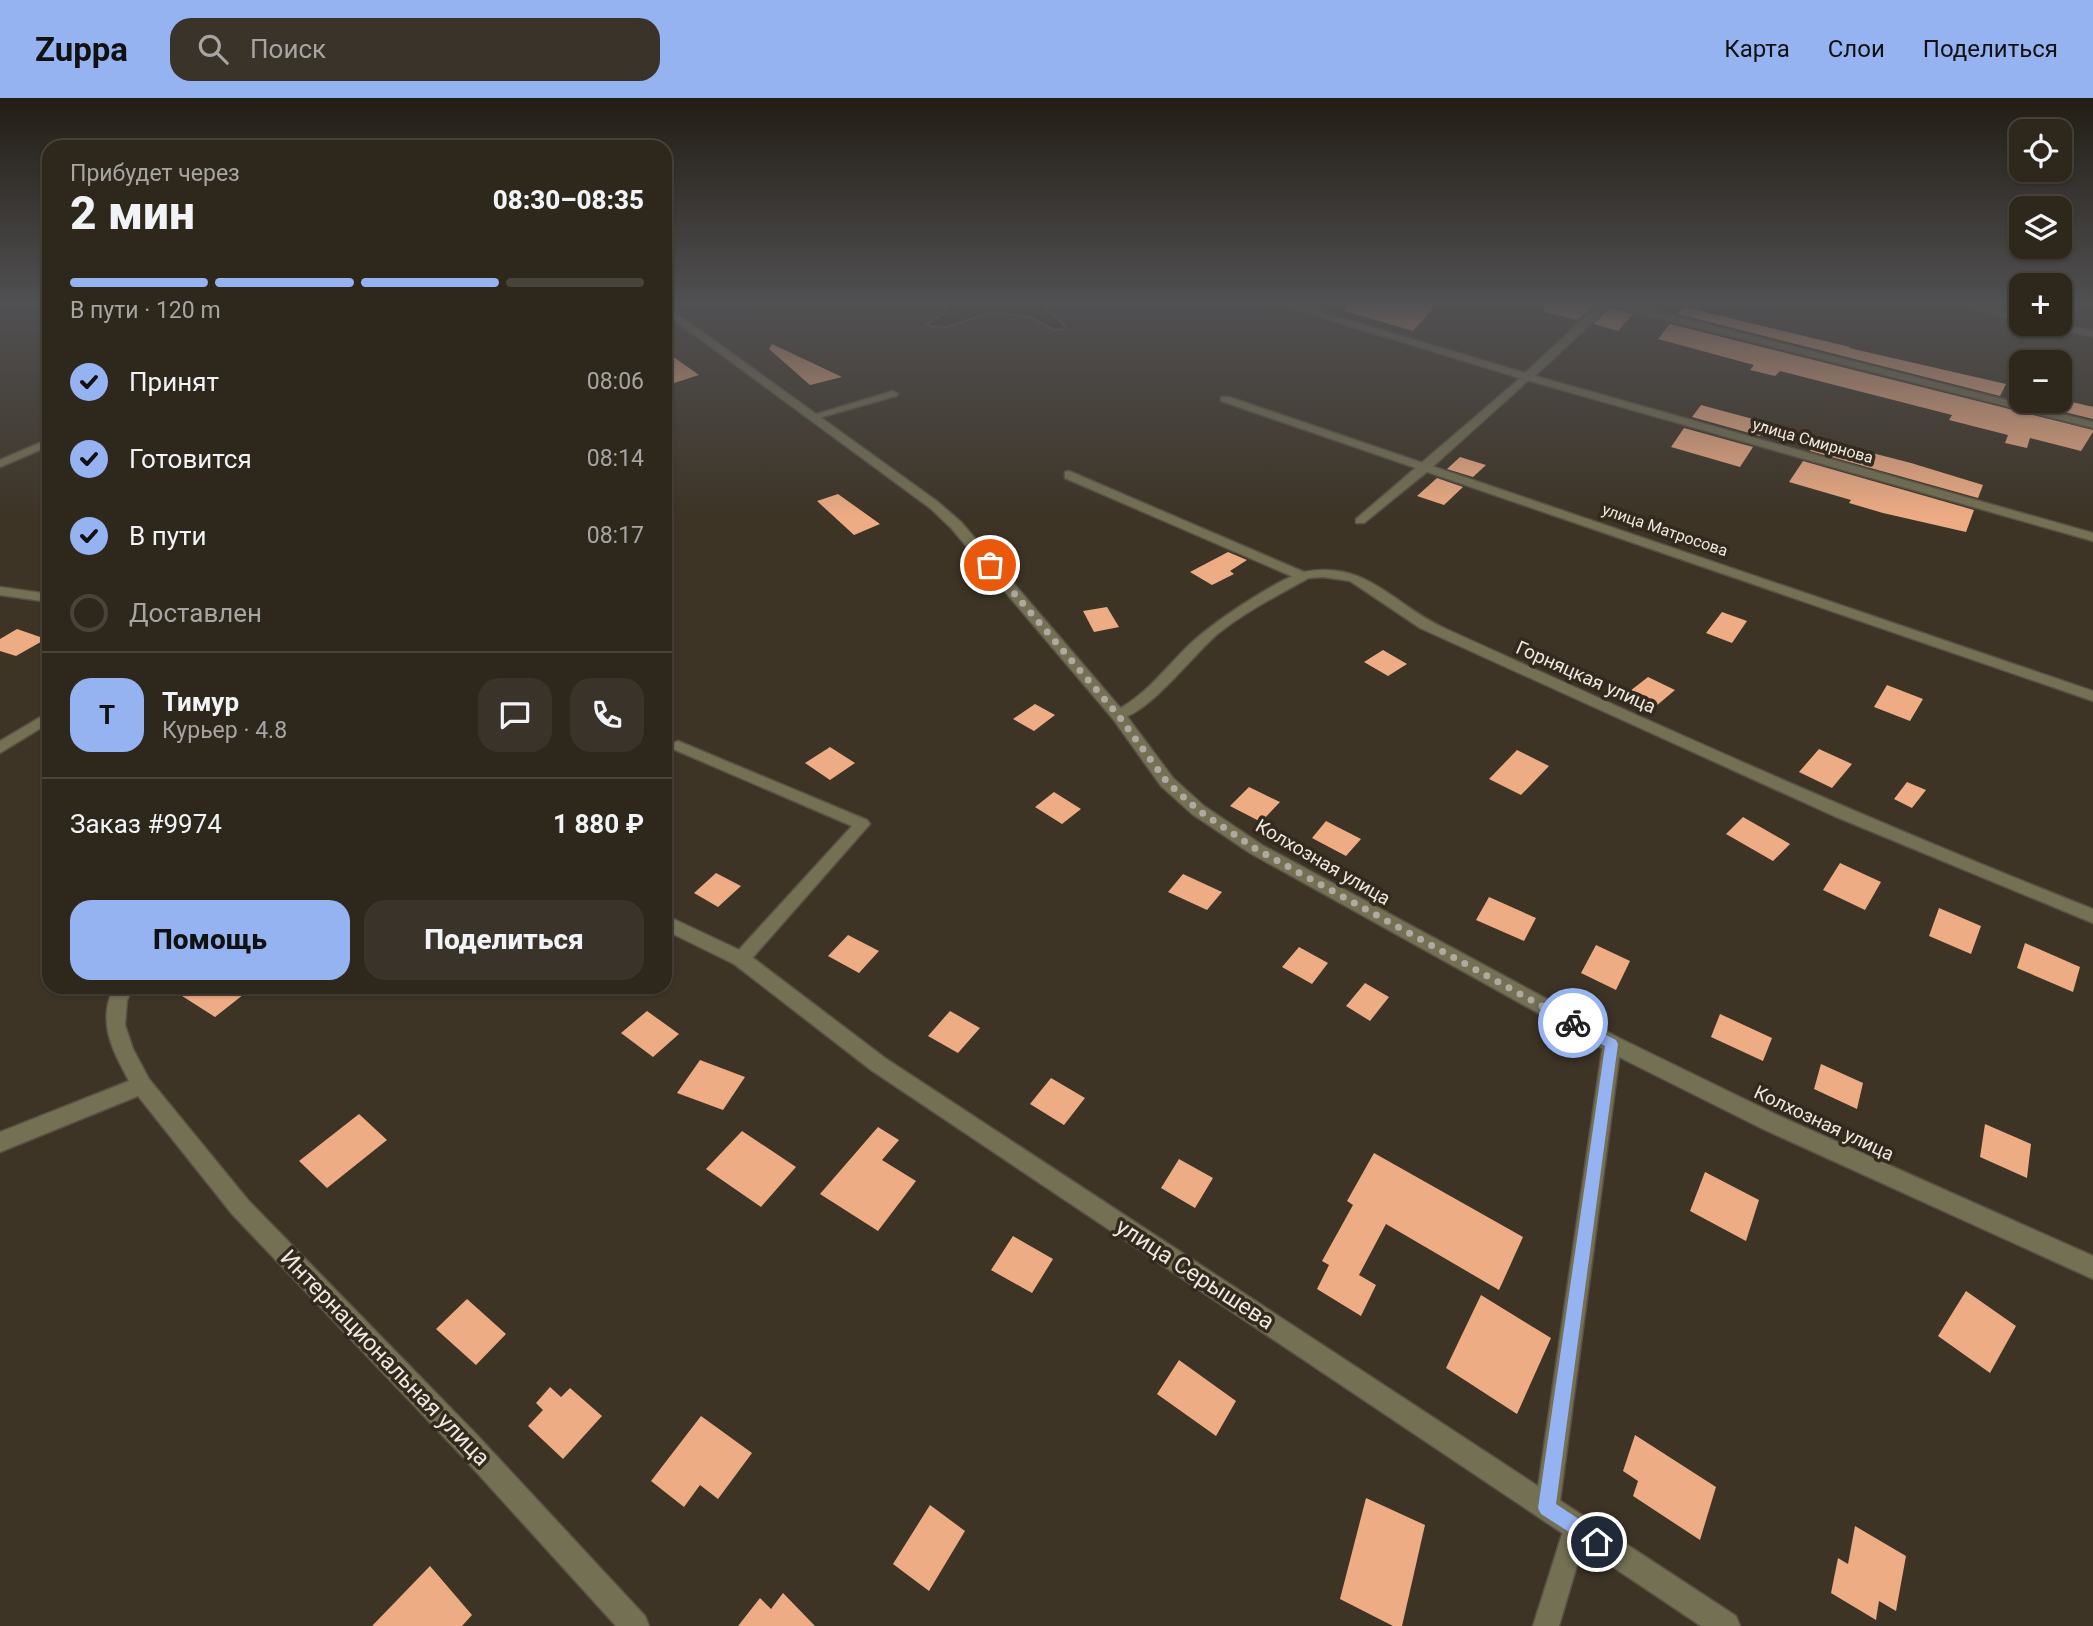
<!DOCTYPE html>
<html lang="ru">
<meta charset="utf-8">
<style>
:root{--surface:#2e271c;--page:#3a3329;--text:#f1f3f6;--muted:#a7a5a3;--line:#49443b;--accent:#95b2f1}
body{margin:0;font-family:Roboto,sans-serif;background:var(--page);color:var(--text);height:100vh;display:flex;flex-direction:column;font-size:26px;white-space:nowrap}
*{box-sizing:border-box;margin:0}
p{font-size:23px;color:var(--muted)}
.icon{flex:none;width:38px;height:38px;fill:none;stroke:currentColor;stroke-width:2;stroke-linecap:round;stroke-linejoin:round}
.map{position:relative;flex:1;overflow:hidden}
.details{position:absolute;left:42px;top:42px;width:630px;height:854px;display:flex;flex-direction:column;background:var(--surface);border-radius:21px;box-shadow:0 2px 5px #0004,0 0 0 2px var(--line)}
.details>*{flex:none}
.tools{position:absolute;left:2009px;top:21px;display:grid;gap:14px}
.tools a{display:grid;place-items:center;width:63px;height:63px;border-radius:14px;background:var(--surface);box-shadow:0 2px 5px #0004,0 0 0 2px var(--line);font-size:35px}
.pin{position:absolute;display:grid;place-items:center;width:60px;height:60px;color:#fff;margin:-30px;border:4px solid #fff;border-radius:50%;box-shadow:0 2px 7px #0007}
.courier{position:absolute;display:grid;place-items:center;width:70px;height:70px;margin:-35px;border:5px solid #95b2f1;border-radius:50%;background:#fff;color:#222;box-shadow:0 2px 9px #0007}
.head em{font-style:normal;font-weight:800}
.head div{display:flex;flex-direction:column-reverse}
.head{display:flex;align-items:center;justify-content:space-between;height:119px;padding:0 28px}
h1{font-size:46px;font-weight:800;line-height:52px}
.bar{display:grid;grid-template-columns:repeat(4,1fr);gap:10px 7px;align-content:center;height:84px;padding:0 28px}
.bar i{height:9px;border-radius:5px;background:var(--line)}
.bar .selected{background:var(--accent)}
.bar p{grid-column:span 4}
.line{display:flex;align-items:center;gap:18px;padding:0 28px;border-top:2px solid var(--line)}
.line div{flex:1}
.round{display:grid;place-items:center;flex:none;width:74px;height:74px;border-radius:21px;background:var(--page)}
ol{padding:0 28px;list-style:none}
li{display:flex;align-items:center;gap:21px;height:77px}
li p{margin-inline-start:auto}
li .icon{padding:7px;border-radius:50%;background:var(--accent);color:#111;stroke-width:4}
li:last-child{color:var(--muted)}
li i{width:38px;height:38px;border:4px solid var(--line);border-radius:50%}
.cta{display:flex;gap:14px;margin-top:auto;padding:14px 28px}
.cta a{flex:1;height:80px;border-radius:21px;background:var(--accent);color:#111;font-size:28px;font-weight:800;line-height:80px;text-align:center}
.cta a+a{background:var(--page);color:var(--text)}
header{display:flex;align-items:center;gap:42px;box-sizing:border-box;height:98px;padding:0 35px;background:var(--accent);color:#111}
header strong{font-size:33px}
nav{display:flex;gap:38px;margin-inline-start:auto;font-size:24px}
.search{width:490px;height:63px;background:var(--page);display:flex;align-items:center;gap:18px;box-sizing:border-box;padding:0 24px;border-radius:21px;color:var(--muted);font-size:26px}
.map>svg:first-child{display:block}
.water{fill:#172505;stroke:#586047;stroke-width:2}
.building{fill:#eeac84}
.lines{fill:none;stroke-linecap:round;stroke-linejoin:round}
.service-casing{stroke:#595144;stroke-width:3}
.minor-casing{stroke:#595144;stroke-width:3}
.service{fill:#737054;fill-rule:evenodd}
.minor{fill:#737054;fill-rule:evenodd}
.route{fill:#95b2f1}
.done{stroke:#b0a99f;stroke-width:7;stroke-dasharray:0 12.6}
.labels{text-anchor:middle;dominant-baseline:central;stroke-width:7;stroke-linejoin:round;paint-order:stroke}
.far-street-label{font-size:16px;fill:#eee8e0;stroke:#332a1d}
.street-label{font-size:19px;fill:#eee8e0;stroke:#332a1d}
.near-street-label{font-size:23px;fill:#eee8e0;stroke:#332a1d}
</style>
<header>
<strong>Zuppa</strong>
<div class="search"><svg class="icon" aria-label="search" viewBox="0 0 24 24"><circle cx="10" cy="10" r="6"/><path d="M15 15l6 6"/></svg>Поиск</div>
<nav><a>Карта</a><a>Слои</a><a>Поделиться</a></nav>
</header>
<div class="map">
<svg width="2093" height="1528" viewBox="0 0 2093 1528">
<rect width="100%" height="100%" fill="#3d3426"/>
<!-- water -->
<path class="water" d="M949 206H1041L1065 228 1064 231 1054 232 1030 219 993 214 947 229 929 228 927 226 943 216Z"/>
<!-- building -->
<path class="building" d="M1346 206H1437L1413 233 1345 213Z
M1545 206H1595L1578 222 1544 214Z
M1684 209 1850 249 1849 250 2006 286 2000 298 1678 216Z
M1609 210 1633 216 1618 233 1594 226Z
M1670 226 2093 332V334L2081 353 2030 340 2027 350 2005 345 2008 337 1949 322 1952 317 1780 273 1775 278 1750 272 1754 267 1658 241Z
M772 246 842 279 810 287 769 251Z
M665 253 699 277 674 285 665 279Z
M2020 303H2068L2093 309V321Z
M1701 307 1723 313 1768 325 1760 338 1692 319Z
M1684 330 1753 349 1740 369 1671 349Z
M1818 341 1911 365 1983 387 1978 400 1810 353Z
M1460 359 1486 367 1473 379 1447 371Z
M1803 363 1974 412 1966 434 1883 415 1849 405 1851 402 1789 384Z
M1437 380 1463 389 1444 407 1417 398Z
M838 396 880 426 854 437 817 403Z
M1228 454 1247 462 1230 473 1234 476 1212 487 1190 474Z
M1107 509 1119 529 1094 534 1083 513Z
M1722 514 1747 523 1732 545 1706 535Z
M17 531 46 541 16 558 0 553V541Z
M1383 552 1407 566 1388 578 1364 564Z
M1648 579 1675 592 1649 614 1621 600Z
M1887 587 1923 601 1910 623 1874 609Z
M1035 606 1055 617 1034 633 1013 621Z
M830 649 855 665 830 682 805 665Z
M1819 651 1852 666 1832 690 1799 674Z
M1517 652 1549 668 1521 697 1489 681Z
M1907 684 1926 692 1912 710 1894 701Z
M1249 689 1280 704 1261 724 1230 708Z
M1054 694 1081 711 1062 726 1035 709Z
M1743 719 1790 746 1773 763 1726 736Z
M1326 723 1361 741 1346 758 1312 740Z
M1840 765 1881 784 1865 812 1823 792Z
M716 775 741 788 718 809 694 795Z
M1183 776 1222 794 1207 812 1168 794Z
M1489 799 1536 820 1524 843 1476 822Z
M1939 810 1981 828 1971 856 1929 838Z
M848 837 879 853 859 875 828 858Z
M2025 845 2080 869 2073 894 2017 870Z
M1596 847 1630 863 1616 892 1581 875Z
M1299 849 1328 865 1312 886 1282 869Z
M1365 885 1389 899 1370 923 1346 908Z
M168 889H253L215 919Z
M647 913 679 936 653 959 621 935Z
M950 913 980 930 958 955 928 938Z
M1720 916 1772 940 1763 963 1711 939Z
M700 962 745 979 723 1012 677 995Z
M1821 966 1863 985 1857 1011 1814 991Z
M1051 980 1085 1000 1064 1027 1030 1006Z
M359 1016 387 1042 327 1090 299 1063Z
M1985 1026 2031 1046 2027 1080 1980 1059Z
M878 1029 899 1042 882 1062 916 1083 878 1133 820 1096Z
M742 1033 796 1069 761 1109 706 1071Z
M1374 1055 1523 1139 1499 1192 1386 1126 1359 1177 1376 1187 1361 1218 1317 1191 1329 1167 1322 1163 1353 1107 1347 1103Z
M1179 1061 1213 1080 1195 1110 1161 1090Z
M1705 1074 1759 1102 1746 1143 1690 1113Z
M1013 1138 1053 1161 1032 1195 991 1172Z
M1966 1193 2016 1228 1990 1275 1938 1238Z
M1481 1197 1551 1240 1517 1316 1446 1270Z
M467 1201 506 1236 476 1267 436 1231Z
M1179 1262 1236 1303 1216 1338 1157 1296Z
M550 1289 561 1299 570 1290 602 1318 563 1361 528 1328 543 1312 536 1305Z
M701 1318 752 1355 718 1401 700 1387 684 1409 651 1383Z
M1635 1337 1716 1389 1700 1442 1633 1398 1638 1383 1623 1373Z
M1366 1400 1425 1427 1402 1528H1393L1340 1501Z
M930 1407 965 1433 929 1493 893 1466Z
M1855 1428 1906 1458 1896 1513 1879 1503 1876 1522 1831 1495 1838 1460 1848 1466Z
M430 1468 472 1517 462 1528H372Z
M783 1495 815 1528H738L760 1500 771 1511Z"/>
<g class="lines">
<!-- service casing -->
<g class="service-casing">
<path id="service" d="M1524 277 1532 279 1428 373 1364 425H1356V421Z
M893 293 898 296 896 298 815 321 810 318Z
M49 341V348L0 369V362Z
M1303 474 1309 478 1307 481C1278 497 1247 513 1220 534 1196 552 1142 627 1113 620L1111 617 1113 614C1144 599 1162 574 1186 550 1209 527 1272 484 1303 474Z
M0 489 49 496V504L0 497Z
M49 614V625L0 655V643Z
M678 643 867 722 870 726 747 866H735L733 861 735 856 852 728 673 651 671 648 673 645Z
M1612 938 1618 941 1621 946 1559 1410 1555 1418 1547 1422 1539 1418 1535 1410 1603 946 1606 941Z
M1576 1418 1585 1421 1588 1430 1559 1528H1533L1564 1430 1567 1421Z"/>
</g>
<!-- minor casing -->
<g class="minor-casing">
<path id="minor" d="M1278 206H1294L1525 275 1599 206H1626L2093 324V330L1608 207 1597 220 1535 278 2093 435V443L1523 281Z
M1952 206H1972L2021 217V223Z
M665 207 938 404 961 424 1123 613 1173 680 1204 708 1262 747 1619 940 1777 1017 2093 1158V1181L1763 1031 1605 952 1250 755 1192 716 1161 688 1113 621 951 430 930 410 665 215Z
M2040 226H2058L2093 233V239Z
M1221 299H1229L2093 593V603L1221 303Z
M1069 373 1304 474C1368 462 1394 508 1446 531 1660 628 1874 725 2093 811V825L1834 718 1420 530 1350 483 1323 479 1298 481 1065 380V374Z
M665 817 748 856 885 960 1736 1518 1740 1528H1701L871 972 734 866 665 832Z
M114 889H134L127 902 125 927 133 951 149 981 248 1102 478 1338 645 1518 649 1528H616L460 1356 232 1116 138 998 0 1054V1034L129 983C112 951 97 924 114 889Z"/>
</g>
<!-- service -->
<use href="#service" class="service"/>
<!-- minor -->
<use href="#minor" class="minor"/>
</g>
<!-- sky -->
<linearGradient id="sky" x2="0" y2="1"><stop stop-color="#221d15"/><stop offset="0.49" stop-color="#515052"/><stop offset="1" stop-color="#515052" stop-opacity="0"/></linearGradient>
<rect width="2093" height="420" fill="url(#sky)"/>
<!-- route -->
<path class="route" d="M1573 920 1616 942 1618 946 1556 1406 1603 1437 1606 1444 1603 1450 1597 1452 1541 1416 1538 1410 1605 948 1568 929V921Z"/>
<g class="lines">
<!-- done -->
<path class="done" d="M990 467 1118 617 1167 684 1198 712 1256 751 1573 925"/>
</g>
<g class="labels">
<!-- far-street labels -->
<g class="far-street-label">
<text transform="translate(1813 343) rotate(16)">улица Смирнова</text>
<text transform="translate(1665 432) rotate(19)">улица Матросова</text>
</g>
<!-- street labels -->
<g class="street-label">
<text transform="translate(1586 579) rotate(24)">Горняцкая улица</text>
<text transform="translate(1323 764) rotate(30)">Колхозная улица</text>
<text transform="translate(1824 1025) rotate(25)">Колхозная улица</text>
</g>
<!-- near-street labels -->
<g class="near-street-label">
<text transform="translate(1195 1176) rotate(33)">улица Серышева</text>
<text transform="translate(385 1260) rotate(46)">Интернациональная улица</text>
</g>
</g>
</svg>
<div class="tools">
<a><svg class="icon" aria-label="locate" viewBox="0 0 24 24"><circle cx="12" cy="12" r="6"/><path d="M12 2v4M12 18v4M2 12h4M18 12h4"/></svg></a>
<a><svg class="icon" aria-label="layers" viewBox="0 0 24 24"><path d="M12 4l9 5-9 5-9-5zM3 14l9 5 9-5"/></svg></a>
<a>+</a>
<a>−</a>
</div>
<div class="pin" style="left:990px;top:467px;background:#ea580c"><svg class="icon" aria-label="bag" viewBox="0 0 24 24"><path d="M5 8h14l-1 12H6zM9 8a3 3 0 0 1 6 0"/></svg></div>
<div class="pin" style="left:1597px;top:1444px;background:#1f2937"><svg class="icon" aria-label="home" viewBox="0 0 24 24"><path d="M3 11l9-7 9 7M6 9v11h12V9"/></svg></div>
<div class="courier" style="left:1573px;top:925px"><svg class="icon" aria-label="bike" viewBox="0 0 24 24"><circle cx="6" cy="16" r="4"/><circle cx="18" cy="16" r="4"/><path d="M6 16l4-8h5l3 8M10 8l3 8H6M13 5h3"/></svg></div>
<section class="details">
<div class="head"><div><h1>2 мин</h1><p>Прибудет через</p></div><em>08:30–08:35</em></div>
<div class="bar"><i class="selected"></i><i class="selected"></i><i class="selected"></i><i></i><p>В пути · 120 m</p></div>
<ol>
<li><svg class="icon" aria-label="check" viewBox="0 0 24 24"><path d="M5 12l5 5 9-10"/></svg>Принят<p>08:06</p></li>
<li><svg class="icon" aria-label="check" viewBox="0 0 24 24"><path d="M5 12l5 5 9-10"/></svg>Готовится<p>08:14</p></li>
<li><svg class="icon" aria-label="check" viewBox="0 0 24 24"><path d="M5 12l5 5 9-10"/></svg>В пути<p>08:17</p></li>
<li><i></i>Доставлен</li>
</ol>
<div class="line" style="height:126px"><b class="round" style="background:var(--accent);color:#111">Т</b><div><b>Тимур</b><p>Курьер · 4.8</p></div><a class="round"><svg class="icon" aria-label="chat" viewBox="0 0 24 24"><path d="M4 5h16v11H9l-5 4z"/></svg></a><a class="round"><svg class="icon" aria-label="phone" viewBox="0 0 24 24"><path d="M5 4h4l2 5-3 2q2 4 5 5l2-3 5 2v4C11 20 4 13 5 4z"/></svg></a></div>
<div class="line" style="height:91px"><div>Заказ #9974</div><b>1 880 ₽</b></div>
<div class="cta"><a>Помощь</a><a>Поделиться</a></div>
</section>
</div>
